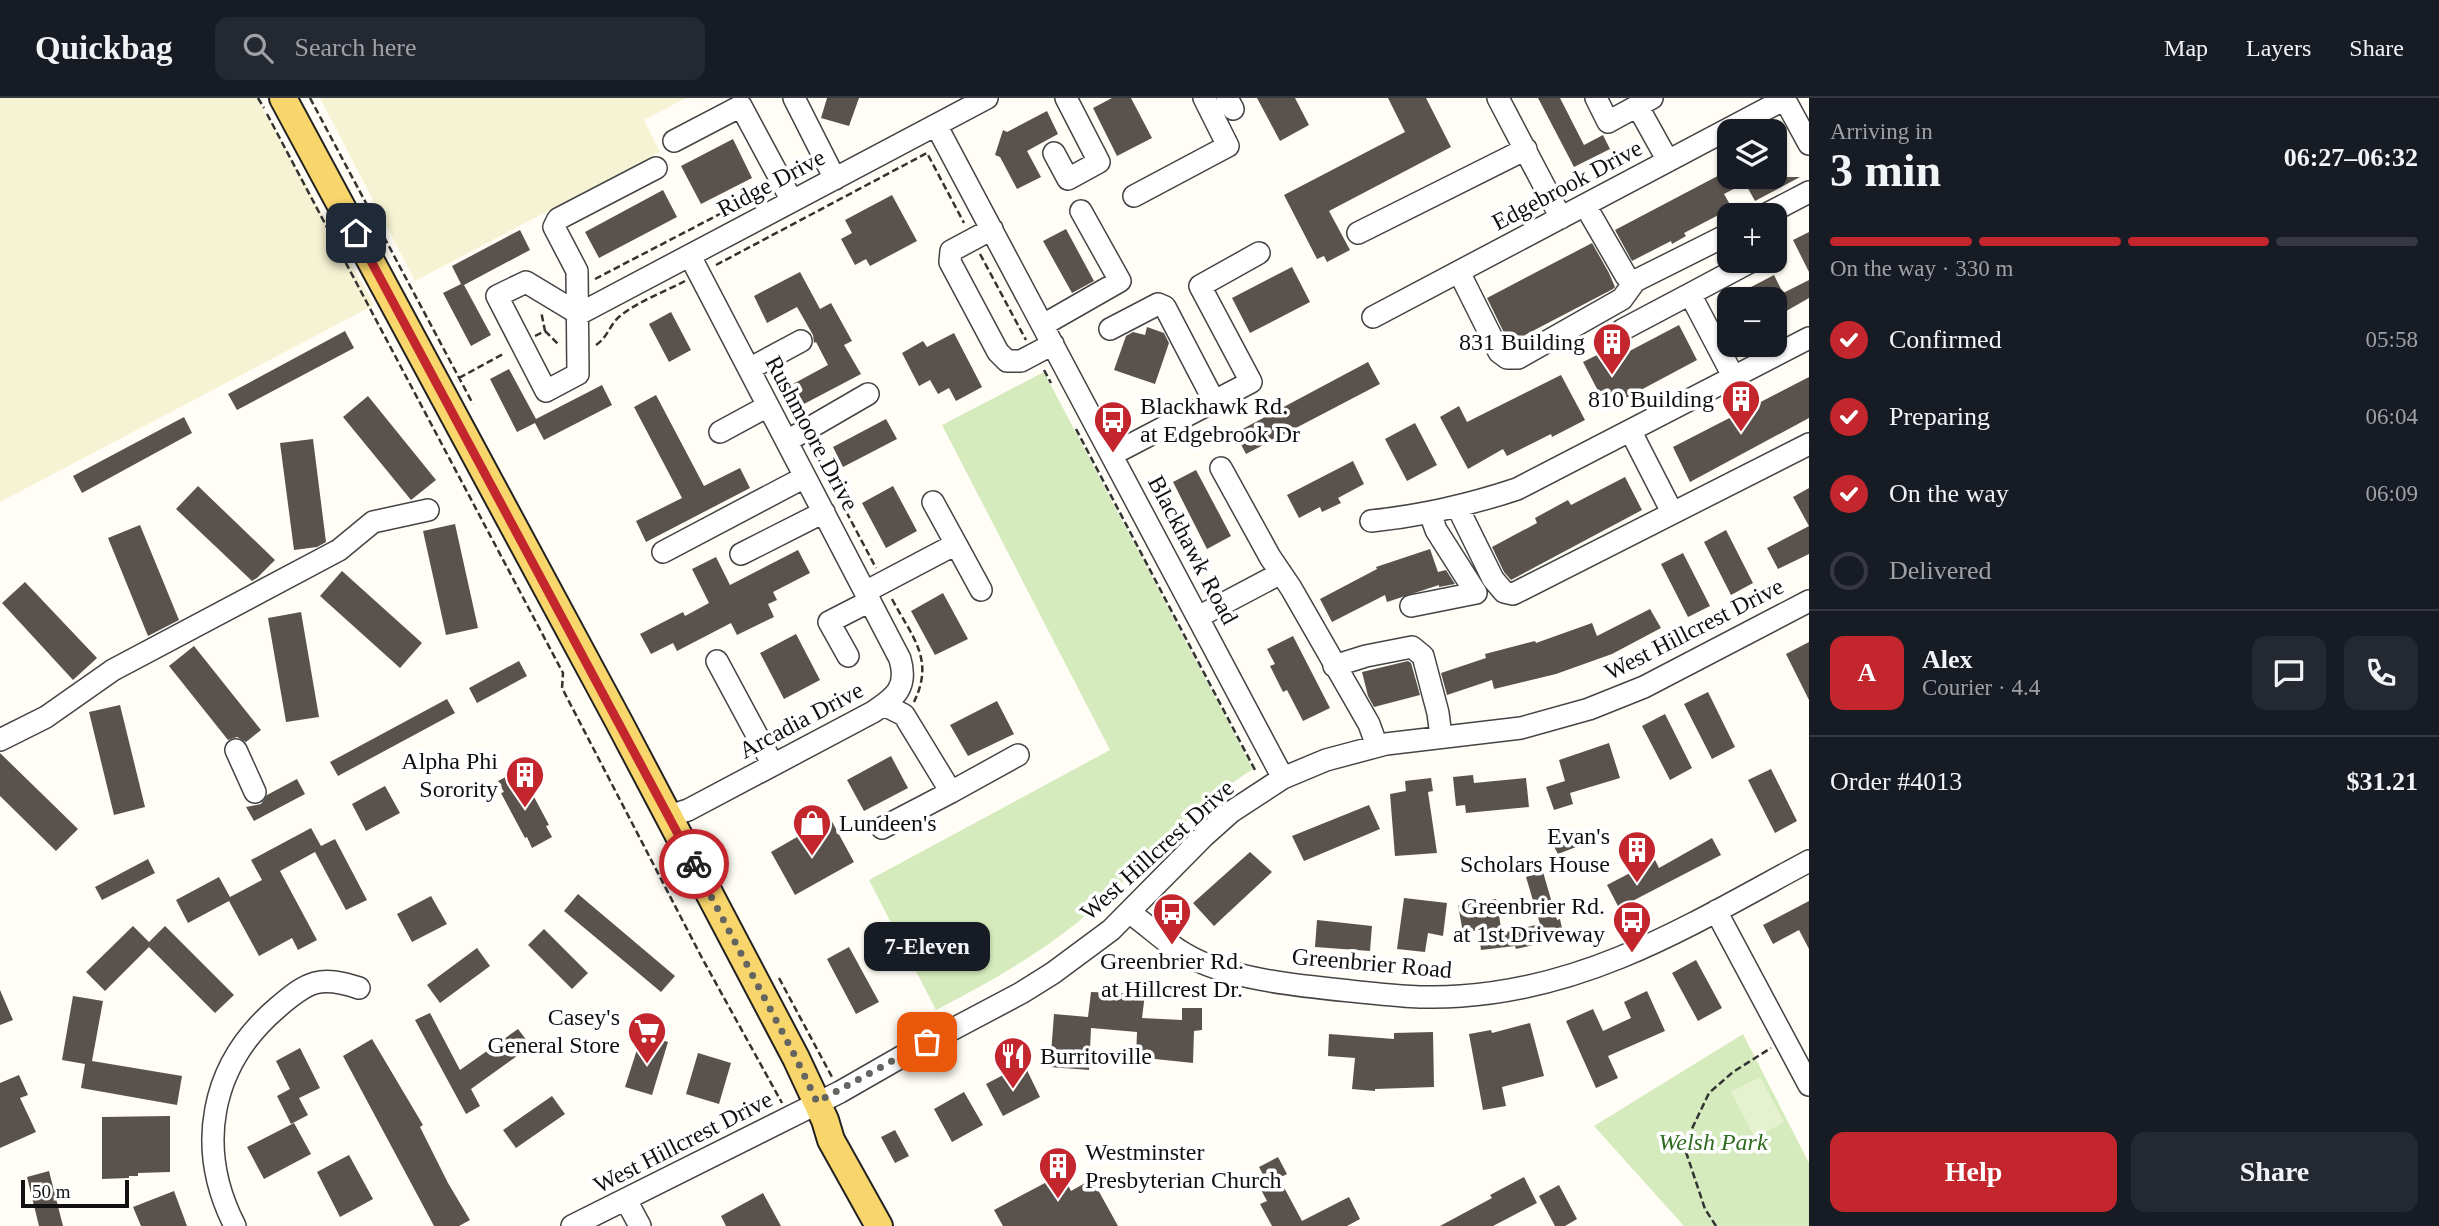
<!DOCTYPE html>
<meta charset="utf-8">
<style>
:root{--surface:#171b24;--page:#242831;--text:#f1f3f6;--muted:#9ea1a6;--line:#363941;--accent:#c4262e}
body{margin:0;font-family:Georgia,serif;background:var(--page);color:var(--text);height:100vh;display:flex;flex-direction:column;font-size:26px;white-space:nowrap}
*{box-sizing:border-box;margin:0}
p{font-size:23px;color:var(--muted)}
.icon{flex:none;width:38px;height:38px;fill:none;stroke:currentColor;stroke-width:2;stroke-linecap:round;stroke-linejoin:round}
.map{position:relative;flex:1;overflow:hidden}
.sheet{display:flex;flex-direction:column;background:var(--surface);width:630px}
.sheet>*{flex:none}
.fabs{position:absolute;left:1717px;top:21px;display:grid;gap:14px}
.fabs a{display:grid;place-items:center;width:70px;height:70px;border-radius:14px;background:var(--surface);box-shadow:0 2px 5px #0004;font-size:35px}
.scale{position:absolute;left:21px;bottom:18px;width:108px;box-sizing:border-box;padding-left:7px;border:4px solid #111;border-top:0;font-size:19px;line-height:24px;white-space:nowrap;color:#111;-webkit-text-stroke:5px #fff;paint-order:stroke}
.pin{position:absolute;display:grid;place-items:center;width:60px;height:60px;color:#fff;margin:-30px;border-radius:14px;box-shadow:0 4px 10px #0006}
.courier{position:absolute;display:grid;place-items:center;width:70px;height:70px;margin:-35px;border:5px solid #c4262e;border-radius:50%;background:#fff;color:#222;box-shadow:0 2px 9px #0007}
.bubble{position:absolute;height:49px;border-radius:14px;background:var(--surface);box-shadow:0 2px 5px #0004;font-size:23px;font-weight:600;line-height:49px;text-align:center}
.head em{font-style:normal;font-weight:600}
.head div{display:flex;flex-direction:column-reverse}
.head{display:flex;align-items:center;justify-content:space-between;height:119px;padding:0 21px}
h1{font-size:46px;font-weight:600;line-height:52px}
.bar{display:grid;grid-template-columns:repeat(4,1fr);gap:10px 7px;align-content:center;height:84px;padding:0 21px}
.bar i{height:9px;border-radius:5px;background:var(--line)}
.bar .current{background:var(--accent)}
.bar p{grid-column:span 4}
.line{display:flex;align-items:center;gap:18px;padding:0 21px;border-top:2px solid var(--line)}
.line div{flex:1}
.round{display:grid;place-items:center;flex:none;width:74px;height:74px;border-radius:14px;background:var(--page)}
ol{padding:0 21px;list-style:none}
li{display:flex;align-items:center;gap:21px;height:77px}
li p{margin-inline-start:auto}
li .icon{padding:7px;border-radius:50%;background:var(--accent);color:#fff;stroke-width:4}
li:last-child{color:var(--muted)}
li i{width:38px;height:38px;border:4px solid var(--line);border-radius:50%}
.primary-button{display:flex;gap:14px;margin-top:auto;padding:14px 21px}
.primary-button a{flex:1;height:80px;border-radius:14px;background:var(--accent);color:#fff;font-size:28px;font-weight:600;line-height:80px;text-align:center}
.primary-button a+a{background:var(--page);color:var(--text)}
header{display:flex;align-items:center;gap:42px;box-sizing:border-box;height:98px;padding:0 35px;background:var(--surface);border-bottom:2px solid var(--line)}
header strong{font-size:33px}
nav{display:flex;gap:38px;margin-inline-start:auto;font-size:24px}
.search{width:490px;height:63px;background:var(--page);display:flex;align-items:center;gap:18px;box-sizing:border-box;padding:0 24px;border-radius:14px;color:var(--muted);font-size:26px}
main{display:flex;flex:1;min-height:0}
.map>svg:first-child{display:block}
.farmland{fill:#f6f3d4}
.green{fill:#d5ebbd}
.pitch{fill:#e6f2cf}
.building{fill:#5a524d}
.lines{fill:none;stroke-linecap:round;stroke-linejoin:round}
.minor-casing{stroke:#444;stroke-width:24}
.major-casing{stroke:#222;stroke-width:30}
.path{stroke:#333;stroke-width:2.5;stroke-dasharray:7 3.5;stroke-linecap:butt}
.minor{stroke:#fff;stroke-width:21}
.major{stroke:#f9d66b;stroke-width:26}
.done{stroke:#646461;stroke-width:7;stroke-dasharray:0 12.6}
.route{stroke:#c4262e;stroke-width:9}
.labels{text-anchor:middle;dominant-baseline:central;stroke-width:7;stroke-linejoin:round;paint-order:stroke}
.street-label{font-size:24px;fill:#111;stroke:#fff}
.poi-label{font-size:24px;fill:#111;stroke:#fff;text-anchor:end}
.park-label{font-size:24px;font-style:italic;fill:#2f6b1f;stroke:#fff}
</style>
<header>
<strong>Quickbag</strong>
<div class="search"><svg class="icon" aria-label="search" viewBox="0 0 24 24"><circle cx="10" cy="10" r="6"/><path d="M15 15l6 6"/></svg>Search here</div>
<nav><a>Map</a><a>Layers</a><a>Share</a></nav>
</header>
<main>
<div class="map">
<svg width="1809" height="1128" viewBox="0 0 1809 1128">
<rect width="100%" height="100%" fill="#fffdf5"/>
<!-- farmland -->
<path class="farmland" d="M0 0H257L374 207 0 404Z
M320 0H686L644 22 660 54 415 183Z"/>
<!-- green -->
<path class="green" d="M1044 274 1253 671C1189 711 1142 770 1085 818 1039 857 989 884 936 912L869 782 1110 652 942 327Z
M1743 936 1809 1065V1128H1684L1594 1028Z"/>
<!-- pitch -->
<path class="pitch" d="M1760 979 1784 1024 1755 1040 1731 994Z"/>
<!-- building -->
<path class="building" d="M827 0H859L849 28 821 20Z
M1112 0H1131L1152 40 1117 58 1093 10Z
M1257 0H1295L1309 27 1280 43Z
M1388 0H1426L1451 49 1329 113 1350 152 1327 164 1324 158 1317 161 1284 97 1405 34Z
M1538 0H1560L1584 47 1603 37 1610 51 1574 69Z
M1047 13 1058 36 1027 53 1041 79 1017 91 1000 59 995 57 1003 32 1007 34Z
M733 41 752 80 701 106 681 68Z
M1774 61 1784 79H1800L1755 103 1745 85 1724 96 1732 110 1684 135 1686 138 1672 146 1671 143 1632 163 1615 132 1729 72V79H1774Z
M663 92 677 119 599 160 585 134Z
M892 97 917 143 870 168 866 161 855 167 841 141 852 135 845 122Z
M1066 131 1094 183 1072 195 1043 143Z
M520 132 530 152 464 187 491 237 471 248 443 195 461 186 452 168Z
M1809 134V174L1793 142Z
M1592 145 1609 175 1615 189 1613 191 1525 237 1527 240 1518 245 1514 247 1509 245 1487 200Z
M1292 169 1310 204 1250 235 1232 200Z
M800 174 820 211 831 205 852 243 844 247 861 276 804 306 793 286 828 267 816 244 814 245 813 237 797 209 767 225 754 198Z
M1774 177 1783 195 1809 182V200L1774 220V201H1728Z
M671 214 691 252 669 264 649 226Z
M1679 227 1697 262 1607 310 1583 264 1617 247 1622 257Z
M1147 229 1164 235 1169 245 1155 286 1114 272 1126 238 1133 234 1145 237Z
M345 233 354 250 237 312 228 296Z
M954 235 982 289 956 303 949 290 938 296 930 282 919 288 902 255 923 243 927 249Z
M1368 264 1380 286 1246 356 1235 335Z
M509 271 536 321 602 287 612 307 544 342 535 325 517 334 490 281Z
M1561 277 1585 322 1552 339 1551 336 1507 358 1503 351 1468 371 1440 319 1459 308 1467 324Z
M1809 279V320L1690 384 1673 349Z
M656 297 704 388 740 370 750 390 646 444 636 423 682 400 634 309Z
M368 298 436 382 411 402 343 319Z
M184 319 192 335 82 395 73 378Z
M886 321 897 341 843 369 833 349Z
M1415 325 1437 367 1407 383 1385 341Z
M313 341 326 444 317 449 294 452 280 345Z
M1353 363 1364 386 1338 400 1341 405 1322 414 1320 409 1299 420 1287 397Z
M1196 372 1231 438 1207 451 1173 384Z
M1625 379 1642 412 1511 482 1504 474 1492 449 1537 425 1535 420 1568 402 1571 407Z
M198 388 275 462 257 480 252 483 176 411Z
M893 388 917 433 886 450 862 405Z
M1809 390V456L1778 471 1767 450 1809 428 1793 399Z
M455 426 478 530 446 537 423 433Z
M140 427 179 522 148 538 108 440Z
M1726 432 1753 485 1731 497 1704 444Z
M1430 451 1438 474 1446 472 1455 486 1439 489V487L1387 504 1385 497 1332 524 1320 501 1377 471 1376 469Z
M798 452 810 475 773 494 777 502 768 506 774 519 737 537 731 525 677 553 673 545 651 556 640 536 683 514 685 518 709 505 692 471 716 459 730 487Z
M1683 455 1710 508 1688 519 1661 466Z
M342 473 422 545 400 570 320 498Z
M25 484 97 560 73 582 2 505Z
M943 495 968 541 935 557 911 513Z
M1650 511 1661 530 1612 556 1556 576 1494 591 1492 582 1447 597 1441 575 1486 560 1485 556 1535 543 1536 545 1592 525 1597 538Z
M301 514 319 619 286 624 268 520Z
M796 536 820 582 784 601 760 555Z
M1293 538 1330 610 1303 623 1287 592 1283 594 1270 568 1275 566 1267 551Z
M1809 544V602L1786 556Z
M194 548 261 632 246 644 237 639 228 642 169 568Z
M519 563 527 578 477 605 469 590Z
M1408 563 1411 565 1420 597 1374 609 1368 598 1362 574Z
M1708 594 1735 649 1712 661 1684 606Z
M447 601 455 615 338 678 330 664Z
M997 603 1014 636 968 658 950 627Z
M120 607 145 709 114 717 89 614Z
M1665 616 1692 670 1670 682 1642 628Z
M1609 645 1620 680 1570 695 1573 706 1554 712 1546 689 1565 683 1559 662Z
M0 655 78 731 56 753 0 698Z
M891 658 908 690 864 713 847 682Z
M1771 671 1797 723 1775 735 1748 682Z
M517 673 522 684 525 682 549 727 546 728 552 739 532 750 527 739 525 740 501 695 504 694 498 683Z
M1473 677 1474 685 1526 680 1529 709 1466 715 1465 707 1456 708 1453 679Z
M1431 680 1433 693 1428 694 1437 755 1395 758 1390 696 1406 693 1405 683Z
M297 681 305 696 254 723 246 709 261 706 267 697Z
M385 688 400 715 366 733 352 706Z
M1369 707 1380 731 1304 763 1292 738Z
M830 720 854 764 795 797 771 754Z
M311 730 321 748 335 741 367 802 346 812 315 754 280 773 317 842 298 852 292 840 259 858 229 803 188 825 176 802 219 779 230 799 262 782 251 762Z
M1568 733 1576 749 1558 756 1550 741Z
M1712 740 1721 757 1619 810 1607 787 1655 762 1659 770Z
M1250 754 1272 774 1214 828 1193 805Z
M148 761 155 775 102 802 95 789Z
M1543 774 1557 822 1560 821 1564 840 1516 851 1515 848 1481 852 1478 832 1463 835 1458 807 1496 801 1502 835 1540 826 1526 779Z
M578 796 675 878 661 894 564 813Z
M431 798 447 826 412 844 397 816Z
M1404 800 1447 805 1443 838 1428 835 1425 854 1397 851Z
M1809 803V851L1799 832 1773 846 1763 827Z
M1317 822 1372 828 1370 853 1315 849Z
M133 828 149 844 165 828 234 897 215 915 149 849 105 893 86 874Z
M544 831 588 875 572 891 528 847Z
M849 849 879 904 856 916 827 861Z
M477 850 490 868 440 905 427 887Z
M1696 862 1722 910 1698 923 1672 875Z
M0 892 13 922 0 927Z
M1647 893 1665 933 1608 958 1618 980 1596 990 1566 923 1593 911 1603 933 1631 920 1624 904Z
M1091 894 1145 896 1142 920 1182 922V910H1202V932L1194 933 1193 965 1136 959 1137 934 1091 930 1089 972 1050 969 1054 916 1088 919Z
M73 898 103 903 92 963 182 978 177 1007 81 990 85 966 62 962Z
M430 915 460 972 518 931 531 948 471 991 480 1008 466 1016 415 922Z
M1530 925 1544 978 1502 989 1506 1008 1483 1012 1469 936 1491 932 1492 935Z
M1433 934 1434 989 1375 991V993L1352 991 1355 960 1328 958 1329 936 1394 941V935Z
M642 936 668 944 652 997 625 989Z
M372 941 423 1027 420 1029 448 1085 470 1122 459 1128H434L343 958Z
M300 950 320 990 299 1000 308 1017 291 1026 277 998 290 991 276 963Z
M698 955 731 965 719 1006 686 996Z
M1024 966 1040 999 1003 1018 986 986Z
M19 977 28 997 20 1000 36 1034 0 1050V985Z
M964 994 983 1027 952 1044 934 1011Z
M552 998 565 1016 516 1050 503 1032Z
M170 1018V1074L138 1075V1078H129V1080L102 1081V1019Z
M294 1025 311 1056 264 1081 247 1049Z
M895 1032 909 1058 895 1065 881 1039Z
M349 1057 373 1101 340 1119 317 1074Z
M1278 1059 1287 1076 1279 1080 1302 1123 1349 1099 1360 1121 1347 1128H1272L1260 1106 1267 1103 1259 1088 1267 1084 1259 1069Z
M49 1073 63 1128H39L27 1079Z
M1062 1076 1071 1093 1092 1081 1118 1128H1003L994 1112Z
M1524 1079 1537 1105 1493 1128H1440L1492 1100 1490 1097Z
M1559 1087 1577 1121 1565 1128H1555L1539 1098Z
M174 1093 187 1128H141L133 1109Z
M763 1095 781 1128H726L721 1118Z"/>
<g class="lines">
<!-- minor casing -->
<g class="minor-casing">
<path id="minor" d="M794 0 835 81
M1227 0 1233 11
M1498 0 1561 120
M1596 0 1608 24 1652 0
M1784 0 1809 46
M1638 9 1668 63
M936 27 1283 680
M674 43 741 8 792 103
M1054 55 1068 81 1099 64 1066 0
M1134 98 1228 48 1204 0
M1585 107 1626 178 1635 183
M1765 117 1809 94
M992 131 951 153 950 164 998 254 1007 263H1021L1053 246
M1358 135 1526 51
M1459 174 1499 254 1507 260H1518L1622 201 1635 183 1729 136
M579 216 526 184 497 198 546 293 578 276 577 173 554 129 558 121 656 70
M579 216 987 0
M1373 219 1785 1
M1043 227 1120 183 1081 113
M1110 231 1158 206 1165 209 1214 303
M1622 232 1690 196
M749 271 801 243
M1733 278 1690 196 1752 163
M720 334 768 308
M1631 334 1672 414
M787 343 868 296
M1113 356 1251 284 1200 188 1259 155
M1221 370 1270 459 1291 490 1369 626 1377 648
M1457 408 1493 481 1504 494 1513 496 1809 346
M1371 423C1421 418 1469 407 1517 391L1809 240
M956 446 981 492
M663 454 805 379
M741 456 824 414
M865 494 956 446 933 404
M1411 508 1476 495 1436 432 1430 415
M1198 519 1281 475
M848 558 829 524 870 503
M717 563 773 667
M1334 568 1366 558 1412 549 1423 558 1438 615 1441 638
M884 607 904 617 951 694 1018 657
M0 642 46 619 113 572 339 452 373 424 428 412
M236 652 255 694
M669 718 688 712 873 614C896 599 908 589 900 561L690 158
M882 730 951 694
M1716 813 1809 987
M1130 815C1149 828 1165 845 1185 856 1226 881 1301 888 1350 893 1387 897 1423 901 1461 898 1594 889 1695 824 1809 763
M626 1102 640 1128
M235 1128C195 1050 210 967 277 910 308 883 320 877 359 890
M572 1128 840 994 908 955 1021 895 1053 875 1111 832 1203 739 1231 714 1283 680 1326 662 1386 646 1521 630 1589 611 1644 589 1809 503"/>
</g>
<!-- major casing -->
<g class="major-casing">
<path id="major" d="M283 0 619 624 796 960 825 1022 831 1042 879 1128"/>
</g>
<!-- path -->
<path class="path" d="M258 0 264 10
M310 0 473 306
M267 16 563 575 562 590 702 860 782 1005
M980 156 1026 242
M716 167 927 55 964 125
M595 181 766 92
M545 233 559 247
M535 238 545 233 541 213
M596 247C608 239 610 226 620 218 639 203 664 194 685 183
M1044 272 1051 285
M774 278 796 319
M459 280 505 255
M1076 331 1255 672
M812 349 876 470
M892 501C912 539 935 561 914 604
M779 880 832 979
M1716 1128 1705 1111 1686 1054 1688 1039 1709 995 1733 974 1771 950"/>
<!-- minor -->
<use href="#minor" class="minor"/>
<!-- major -->
<use href="#major" class="major"/>
</g>
<g class="lines">
<!-- done -->
<path class="done" d="M694 766 796 960 817 1004 927 944"/>
<!-- route -->
<path class="route" d="M356 135 694 766"/>
</g>
<!-- icons -->
<defs>
<g id="building-pin" transform="scale(2.0125)"><path d="M0 17L-7.5 6A9.5 9.5 0 1 1 7.5 6Z" fill="#c4262e" stroke="#fff"/><path d="M-4-6H4V6H1V3H-1V6H-4ZM-2.5-4.3h1.7v1.8h-1.7ZM.8-4.3h1.7v1.8H.8ZM-2.5-1h1.7V.8h-1.7ZM.8-1h1.7V.8H.8Z" fill="#fff"/></g>
<g id="bus-pin" transform="scale(2.0125)"><path d="M0 17L-7.5 6A9.5 9.5 0 1 1 7.5 6Z" fill="#c4262e" stroke="#fff"/><path d="M-5-6H5V4H4V6H2V4H-2V6H-4V4H-5ZM-3.5-4V0h7V-4ZM-3.5 1.2v1.5H-2V1.2ZM2 1.2v1.5H3.5V1.2Z" fill="#fff"/></g>
<g id="shop-pin" transform="scale(2.0125)"><path d="M0 17L-7.5 6A9.5 9.5 0 1 1 7.5 6Z" fill="#c4262e" stroke="#fff"/><path d="M-5-2.5h2.3a2.7 3.5 0 0 1 5.4 0H5L5.5 6h-11ZM-1.5-2.5h3a1.5 2.3 0 0 0-3 0Z" fill="#fff"/></g>
<g id="supermarket-pin" transform="scale(2.0125)"><path d="M0 17L-7.5 6A9.5 9.5 0 1 1 7.5 6Z" fill="#c4262e" stroke="#fff"/><path d="M-6-5.5h2.5l.6 2H6L4.5 2H-2.5L-4.4-4H-6ZM-1.5 3.2a1.3 1.3 0 1 0 .1 0ZM3 3.2a1.3 1.3 0 1 0 .1 0Z" fill="#fff"/></g>
<g id="restaurant-pin" transform="scale(2.0125)"><path d="M0 17L-7.5 6A9.5 9.5 0 1 1 7.5 6Z" fill="#c4262e" stroke="#fff"/><path d="M-5-6h1v4h1v-4h1v4h1v-4h1v5L-1.5 .5V6h-2V.5L-5-1ZM5-6V6H3V1.5H1.5Q1.5-4 5-6Z" fill="#fff"/></g>
</defs>
<g fill-rule="evenodd">
<use href="#building-pin" x="1612" y="244"/>
<use href="#building-pin" x="1741" y="301"/>
<use href="#bus-pin" x="1113" y="322"/>
<use href="#building-pin" x="525" y="677"/>
<use href="#shop-pin" x="812" y="725"/>
<use href="#building-pin" x="1637" y="752"/>
<use href="#bus-pin" x="1172" y="814"/>
<use href="#bus-pin" x="1632" y="822"/>
<use href="#supermarket-pin" x="647" y="933"/>
<use href="#restaurant-pin" x="1013" y="958"/>
<use href="#building-pin" x="1058" y="1068"/>
</g>
<g class="labels">
<!-- street labels -->
<g class="street-label">
<text transform="translate(771 85) rotate(-28)">Ridge Drive</text>
<text transform="translate(1567 87) rotate(-28)">Edgebrook Drive</text>
<text transform="translate(812 335) rotate(62)">Rushmoore Drive</text>
<text transform="translate(1193 452) rotate(62)">Blackhawk Road</text>
<text transform="translate(1694 531) rotate(-27)">West Hillcrest Drive</text>
<text transform="translate(801 622) rotate(-28)">Arcadia Drive</text>
<text transform="translate(1157 752) rotate(-42)">West Hillcrest Drive</text>
<text transform="translate(1372 865) rotate(5)">Greenbrier Road</text>
<text transform="translate(683 1044) rotate(-27)">West Hillcrest Drive</text>
</g>
<!-- poi labels -->
<g class="poi-label">
<text x="1585" y="244">831 Building</text>
<text x="1714" y="301">810 Building</text>
<text x="1140" y="308" text-anchor="start">Blackhawk Rd.<tspan x="1140" dy="28">at Edgebrook Dr</tspan></text>
<text x="498" y="663">Alpha Phi<tspan x="498" dy="28">Sorority</tspan></text>
<text x="839" y="725" text-anchor="start">Lundeen's</text>
<text x="1610" y="738">Evan's<tspan x="1610" dy="28">Scholars House</tspan></text>
<text x="1605" y="808">Greenbrier Rd.<tspan x="1605" dy="28">at 1st Driveway</tspan></text>
<text x="1172" y="863" text-anchor="middle">Greenbrier Rd.<tspan x="1172" dy="28">at Hillcrest Dr.</tspan></text>
<text x="620" y="919">Casey's<tspan x="620" dy="28">General Store</tspan></text>
<text x="1040" y="958" text-anchor="start">Burritoville</text>
<text x="1085" y="1054" text-anchor="start">Westminster<tspan x="1085" dy="28">Presbyterian Church</tspan></text>
</g>
<!-- park labels -->
<g class="park-label">
<text x="1713" y="1044">Welsh Park</text>
</g>
</g>
</svg>
<div class="fabs">
<a><svg class="icon" aria-label="layers" viewBox="0 0 24 24"><path d="M12 4l9 5-9 5-9-5zM3 14l9 5 9-5"/></svg></a>
<a>+</a>
<a>−</a>
</div>
<div class="scale">50 m</div>
<div class="pin" style="left:927px;top:944px;background:#ea580c"><svg class="icon" aria-label="bag" viewBox="0 0 24 24"><path d="M5 8h14l-1 12H6zM9 8a3 3 0 0 1 6 0"/></svg></div>
<div class="pin" style="left:356px;top:135px;background:#1f2937"><svg class="icon" aria-label="home" viewBox="0 0 24 24"><path d="M3 11l9-7 9 7M6 9v11h12V9"/></svg></div>
<div class="courier" style="left:694px;top:766px"><svg class="icon" aria-label="bike" viewBox="0 0 24 24"><circle cx="6" cy="16" r="4"/><circle cx="18" cy="16" r="4"/><path d="M6 16l4-8h5l3 8M10 8l3 8H6M13 5h3"/></svg></div>
<div class="bubble" style="left:864px;top:824px;width:126px">7-Eleven</div>
</div>
<section class="sheet">
<div class="head"><div><h1>3 min</h1><p>Arriving in</p></div><em>06:27–06:32</em></div>
<div class="bar"><i class="current"></i><i class="current"></i><i class="current"></i><i></i><p>On the way · 330 m</p></div>
<ol>
<li><svg class="icon" aria-label="check" viewBox="0 0 24 24"><path d="M5 12l5 5 9-10"/></svg>Confirmed<p>05:58</p></li>
<li><svg class="icon" aria-label="check" viewBox="0 0 24 24"><path d="M5 12l5 5 9-10"/></svg>Preparing<p>06:04</p></li>
<li><svg class="icon" aria-label="check" viewBox="0 0 24 24"><path d="M5 12l5 5 9-10"/></svg>On the way<p>06:09</p></li>
<li><i></i>Delivered</li>
</ol>
<div class="line" style="height:126px"><b class="round" style="background:var(--accent);color:#fff">A</b><div><b>Alex</b><p>Courier · 4.4</p></div><a class="round"><svg class="icon" aria-label="chat" viewBox="0 0 24 24"><path d="M4 5h16v11H9l-5 4z"/></svg></a><a class="round"><svg class="icon" aria-label="phone" viewBox="0 0 24 24"><path d="M5 4h4l2 5-3 2q2 4 5 5l2-3 5 2v4C11 20 4 13 5 4z"/></svg></a></div>
<div class="line" style="height:91px"><div>Order #4013</div><b>$31.21</b></div>
<div class="primary-button"><a>Help</a><a>Share</a></div>
</section>
</main>
